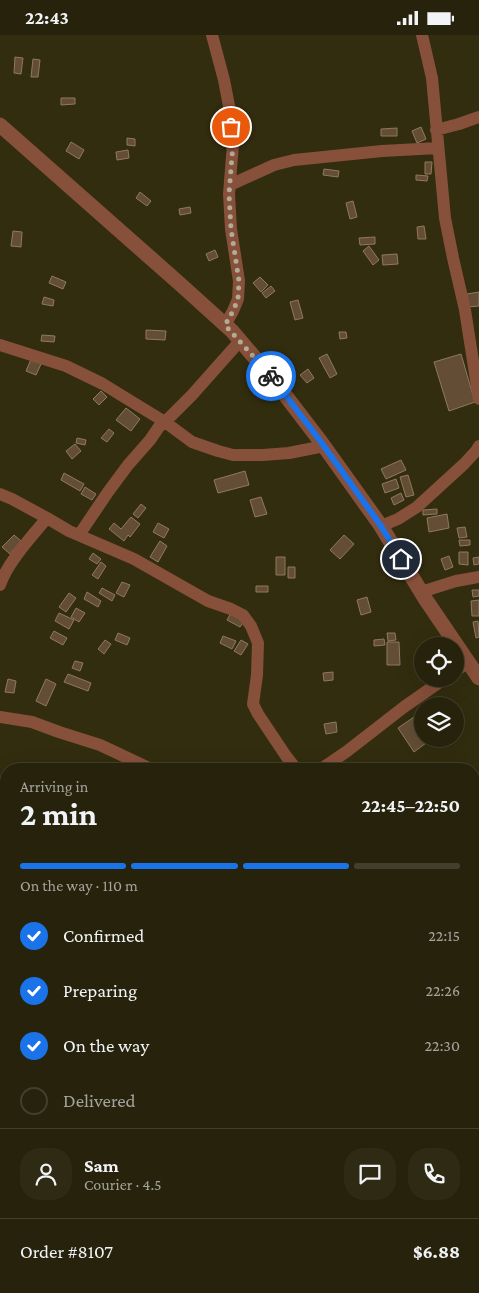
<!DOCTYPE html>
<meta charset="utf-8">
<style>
:root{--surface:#26220b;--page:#2e2a14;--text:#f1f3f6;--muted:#a4a49d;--line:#423f2c;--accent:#1a73e8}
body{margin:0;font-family:"Crimson Pro",serif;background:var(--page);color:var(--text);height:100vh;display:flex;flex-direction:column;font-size:19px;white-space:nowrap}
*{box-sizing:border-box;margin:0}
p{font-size:16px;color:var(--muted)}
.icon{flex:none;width:28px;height:28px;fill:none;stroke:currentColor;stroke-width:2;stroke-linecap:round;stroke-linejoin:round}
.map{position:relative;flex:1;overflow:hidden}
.details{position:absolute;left:0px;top:728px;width:480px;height:531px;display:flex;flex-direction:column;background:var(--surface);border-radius:20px 20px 0 0;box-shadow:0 5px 20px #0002,0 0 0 1px var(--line)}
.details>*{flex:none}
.tools{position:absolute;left:414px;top:602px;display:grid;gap:10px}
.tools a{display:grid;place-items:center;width:50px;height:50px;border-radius:50%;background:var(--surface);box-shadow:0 5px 20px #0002,0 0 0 1px var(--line);font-size:25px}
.pin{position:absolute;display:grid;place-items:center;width:42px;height:42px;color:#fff;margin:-21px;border:2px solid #fff;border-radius:50%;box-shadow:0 1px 5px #0007}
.courier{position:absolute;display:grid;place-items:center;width:50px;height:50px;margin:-25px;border:4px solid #1a73e8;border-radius:50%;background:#fff;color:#222;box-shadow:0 1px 6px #0007}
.overview em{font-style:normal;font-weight:700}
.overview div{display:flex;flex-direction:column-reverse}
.overview{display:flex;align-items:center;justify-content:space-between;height:85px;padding:0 20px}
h1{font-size:32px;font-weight:700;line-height:38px}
.bar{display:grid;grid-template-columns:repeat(4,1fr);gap:8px 5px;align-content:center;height:60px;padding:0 20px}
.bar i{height:6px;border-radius:4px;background:var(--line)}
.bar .on{background:var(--accent)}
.bar p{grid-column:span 4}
.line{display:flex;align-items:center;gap:12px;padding:0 20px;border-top:1px solid var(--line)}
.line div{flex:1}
.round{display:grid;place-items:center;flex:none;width:52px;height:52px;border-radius:20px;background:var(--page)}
ol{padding:0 20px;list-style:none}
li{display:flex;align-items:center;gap:15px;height:55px}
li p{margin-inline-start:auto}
li .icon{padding:5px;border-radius:50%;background:var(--accent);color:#fff;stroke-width:4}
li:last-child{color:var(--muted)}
li i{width:28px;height:28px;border:2px solid var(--line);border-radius:50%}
.status{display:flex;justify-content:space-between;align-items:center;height:35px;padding:0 25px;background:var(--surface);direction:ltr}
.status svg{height:14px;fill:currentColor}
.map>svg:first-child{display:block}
.building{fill:#634e35;stroke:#8f795f}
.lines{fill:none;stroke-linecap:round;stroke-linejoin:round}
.minor{stroke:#87503a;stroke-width:12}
.tertiary{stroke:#87503a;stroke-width:15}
.done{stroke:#b0ac96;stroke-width:5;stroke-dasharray:0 9}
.route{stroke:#1a73e8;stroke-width:6}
</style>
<div class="status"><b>22:43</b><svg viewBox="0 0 49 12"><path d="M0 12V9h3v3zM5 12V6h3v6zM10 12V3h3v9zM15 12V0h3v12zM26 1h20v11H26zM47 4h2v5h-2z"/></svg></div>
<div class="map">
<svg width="479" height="1258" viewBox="0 0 479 1258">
<rect width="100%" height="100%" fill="#332d0f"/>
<!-- building -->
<path class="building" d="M15 22 23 23 21 39 14 38Z
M33 24 40 25 38 42H31Z
M61 63H75V69L61 70Z
M421 92 426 104 417 108 412 96Z
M397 93V101H381V94Z
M127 103 135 104V111L127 110Z
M71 107 84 115 79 124 66 116Z
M128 115 129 123 117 125 116 117Z
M425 127H432L431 139H425Z
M324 134 339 136 338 142 323 140Z
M416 140 428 141 427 146 416 145Z
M140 157 151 166 147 171 136 163Z
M353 166 357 182 350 184 346 168Z
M190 172 191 178 180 180 179 174Z
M424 191 426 204H418L417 192Z
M13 196 22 197 21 212 11 211Z
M375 202V209L360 210 359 203Z
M369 211 379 225 373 230 363 216Z
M215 215 218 222 209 226 206 219Z
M397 219 398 229 383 230 382 220Z
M52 241 66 247 63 254 49 248Z
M260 242 268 250 261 257 253 248Z
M271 251 275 256 266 263 262 258Z
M479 257V271L468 272 467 259Z
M44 262 54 265 53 271 42 269Z
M298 265 303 283 295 285 290 267Z
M146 295 166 296 165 305 146 304Z
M339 297H346L347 303 340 304Z
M42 300 55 301 54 307 41 306Z
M327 319 337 339 330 343 319 323Z
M461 319 475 367 449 376 434 327Z
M32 322 42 327 36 340 26 336Z
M308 334 314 343 307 348 300 340Z
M101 356 107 362 99 370 93 364Z
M126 373 140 384 131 396 116 385Z
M109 394 114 398 107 407 101 403Z
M77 403 86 405 85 410 76 408Z
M75 409 81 416 72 424 66 416Z
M401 425 406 435 386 444 381 434Z
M245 436 249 450 218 458 214 445Z
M64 438 84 449 80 456 61 445Z
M408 440 414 460 406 462 400 442Z
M396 444 399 453 385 458 382 449Z
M85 452 96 459 92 465 81 459Z
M401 458 404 465 394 470 391 463Z
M261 462 267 479 255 482 250 465Z
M141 469 146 473 138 483 133 479Z
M437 474V479L423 480V475Z
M447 479 449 493 429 497 427 483Z
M131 482 140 489 130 502 128 500 124 506 109 494 114 488 121 494Z
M158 488 169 494 164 503 153 497Z
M465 492 467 502 459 503 457 493Z
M14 500 21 506 10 519 2 512Z
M344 500 354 509 340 524 330 515Z
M459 505H470V510L460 511Z
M160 506 167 511 158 527 150 522Z
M459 517H468V530L459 529Z
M93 518 101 524 97 529 89 524Z
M449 521 453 532 445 535 441 524Z
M276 522H285V540H276Z
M479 522V529L474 530 473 523Z
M101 527 106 531 98 544 92 540Z
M288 532H295V543H288Z
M122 547 130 550 124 562 116 558Z
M256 551H268V557H256Z
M102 553 115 560 112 566 99 558Z
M472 555H479V561L473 562Z
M87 557 101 566 98 572 84 564Z
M69 558 76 563 66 577 59 572Z
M367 562 371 577 361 580 357 565Z
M479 565V581H472L471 566Z
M76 573 85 578 79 587 71 582Z
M59 578 74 585 69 594 55 586Z
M231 578 244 586 240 592 227 585Z
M478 586 479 602 476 603 473 587Z
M54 596 67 603 63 610 50 603Z
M118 598 130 603 127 610 115 605Z
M387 598H395L396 605 388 606Z
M223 601 236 606 232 614 220 608Z
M384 604 385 610 374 611V605Z
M105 605 111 609 104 619 98 614Z
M241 605 248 609 241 620 234 616Z
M387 607H399L400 630H387Z
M75 626 83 628 80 636 72 633Z
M333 637V645L324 646 323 638Z
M68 639 91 648 88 656 64 647Z
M8 644 16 646 14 658 5 657Z
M46 644 56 649 46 671 36 666Z
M414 682 422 694V704H429L430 705 414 717 398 693Z
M336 687 337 697 326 699 324 689Z
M6 784V794L0 796V785Z
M6 1095V1110L0 1100Z"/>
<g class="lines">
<!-- minor -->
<path class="minor" d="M212 0 224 45 230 76 233 109 229 159 231 194 239 246 238 264 233 276 225 290
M422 0 432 43 445 183 453 223 465 275 479 364
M436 95 459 89 479 82
M230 150 274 130 294 125 382 116 438 113
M0 310 66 331 103 349 129 365 165 387 192 407 218 416 233 420H263L289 418 324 411
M165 387 192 360 240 306
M0 459 12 464 47 483 69 496 134 524 208 566 231 574 243 580 251 591 258 608 257 640 253 669 258 679 286 721 296 734
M381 491 398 484 417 472 464 429 476 416 479 411
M79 500 108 457 128 430 150 405 163 386
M0 550C7 528 32 501 47 483
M421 557 456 546 479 542
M455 636 468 628
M0 682 32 687 59 697 100 710 151 734
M321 734 346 717 404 672 444 644
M0 849 6 846
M474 896 479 893
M0 906 6 913
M474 941 479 942
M0 943 6 940
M474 995 479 997
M474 1012 479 1026
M0 1164 6 1160
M474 1175 479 1173
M306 1252 312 1258
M462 1252 465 1258
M50 1258 70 1252
M91 1258 93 1252
M184 1258 186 1252"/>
<!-- tertiary -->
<path class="tertiary" d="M0 90 180 249 232 296 272 343 321 407 381 491 426 565 479 643"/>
</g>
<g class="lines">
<!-- done -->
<path class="done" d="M231 92 233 109 229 159 231 194 239 246 238 264 233 276 225 290 271 341"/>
<!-- route -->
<path class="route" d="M271 341 321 407 381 491 401 524"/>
</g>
</svg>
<div class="tools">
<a><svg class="icon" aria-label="locate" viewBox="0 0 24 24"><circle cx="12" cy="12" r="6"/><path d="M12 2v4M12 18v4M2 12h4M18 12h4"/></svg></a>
<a><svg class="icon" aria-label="layers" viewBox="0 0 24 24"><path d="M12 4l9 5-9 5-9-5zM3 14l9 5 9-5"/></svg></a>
</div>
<div class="pin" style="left:231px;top:92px;background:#ea580c"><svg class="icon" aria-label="bag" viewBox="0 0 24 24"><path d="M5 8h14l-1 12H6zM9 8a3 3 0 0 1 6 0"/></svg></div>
<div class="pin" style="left:401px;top:524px;background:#1f2937"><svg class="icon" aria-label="home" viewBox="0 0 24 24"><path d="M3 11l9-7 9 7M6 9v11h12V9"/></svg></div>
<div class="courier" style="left:271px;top:341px"><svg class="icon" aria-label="bike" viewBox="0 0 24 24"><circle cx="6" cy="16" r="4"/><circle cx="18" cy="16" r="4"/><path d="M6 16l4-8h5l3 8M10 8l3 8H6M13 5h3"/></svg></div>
<section class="details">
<div class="overview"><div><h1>2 min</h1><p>Arriving in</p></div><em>22:45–22:50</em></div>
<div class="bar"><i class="on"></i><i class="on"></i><i class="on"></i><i></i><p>On the way · 110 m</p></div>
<ol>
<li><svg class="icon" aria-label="check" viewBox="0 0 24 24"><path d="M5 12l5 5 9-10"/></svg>Confirmed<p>22:15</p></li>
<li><svg class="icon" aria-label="check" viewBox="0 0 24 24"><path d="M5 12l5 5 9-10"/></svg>Preparing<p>22:26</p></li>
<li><svg class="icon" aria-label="check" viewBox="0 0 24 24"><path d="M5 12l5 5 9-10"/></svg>On the way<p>22:30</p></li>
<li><i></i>Delivered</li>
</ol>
<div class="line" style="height:90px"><a class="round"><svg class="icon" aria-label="person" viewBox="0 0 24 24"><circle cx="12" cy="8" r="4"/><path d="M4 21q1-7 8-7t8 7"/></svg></a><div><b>Sam</b><p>Courier · 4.5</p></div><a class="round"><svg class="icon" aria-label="chat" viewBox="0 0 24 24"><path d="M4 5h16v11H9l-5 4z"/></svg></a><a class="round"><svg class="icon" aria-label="phone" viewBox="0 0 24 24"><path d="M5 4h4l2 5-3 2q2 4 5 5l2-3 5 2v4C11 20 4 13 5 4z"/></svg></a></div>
<div class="line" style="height:65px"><div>Order #8107</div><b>$6.88</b></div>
</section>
</div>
